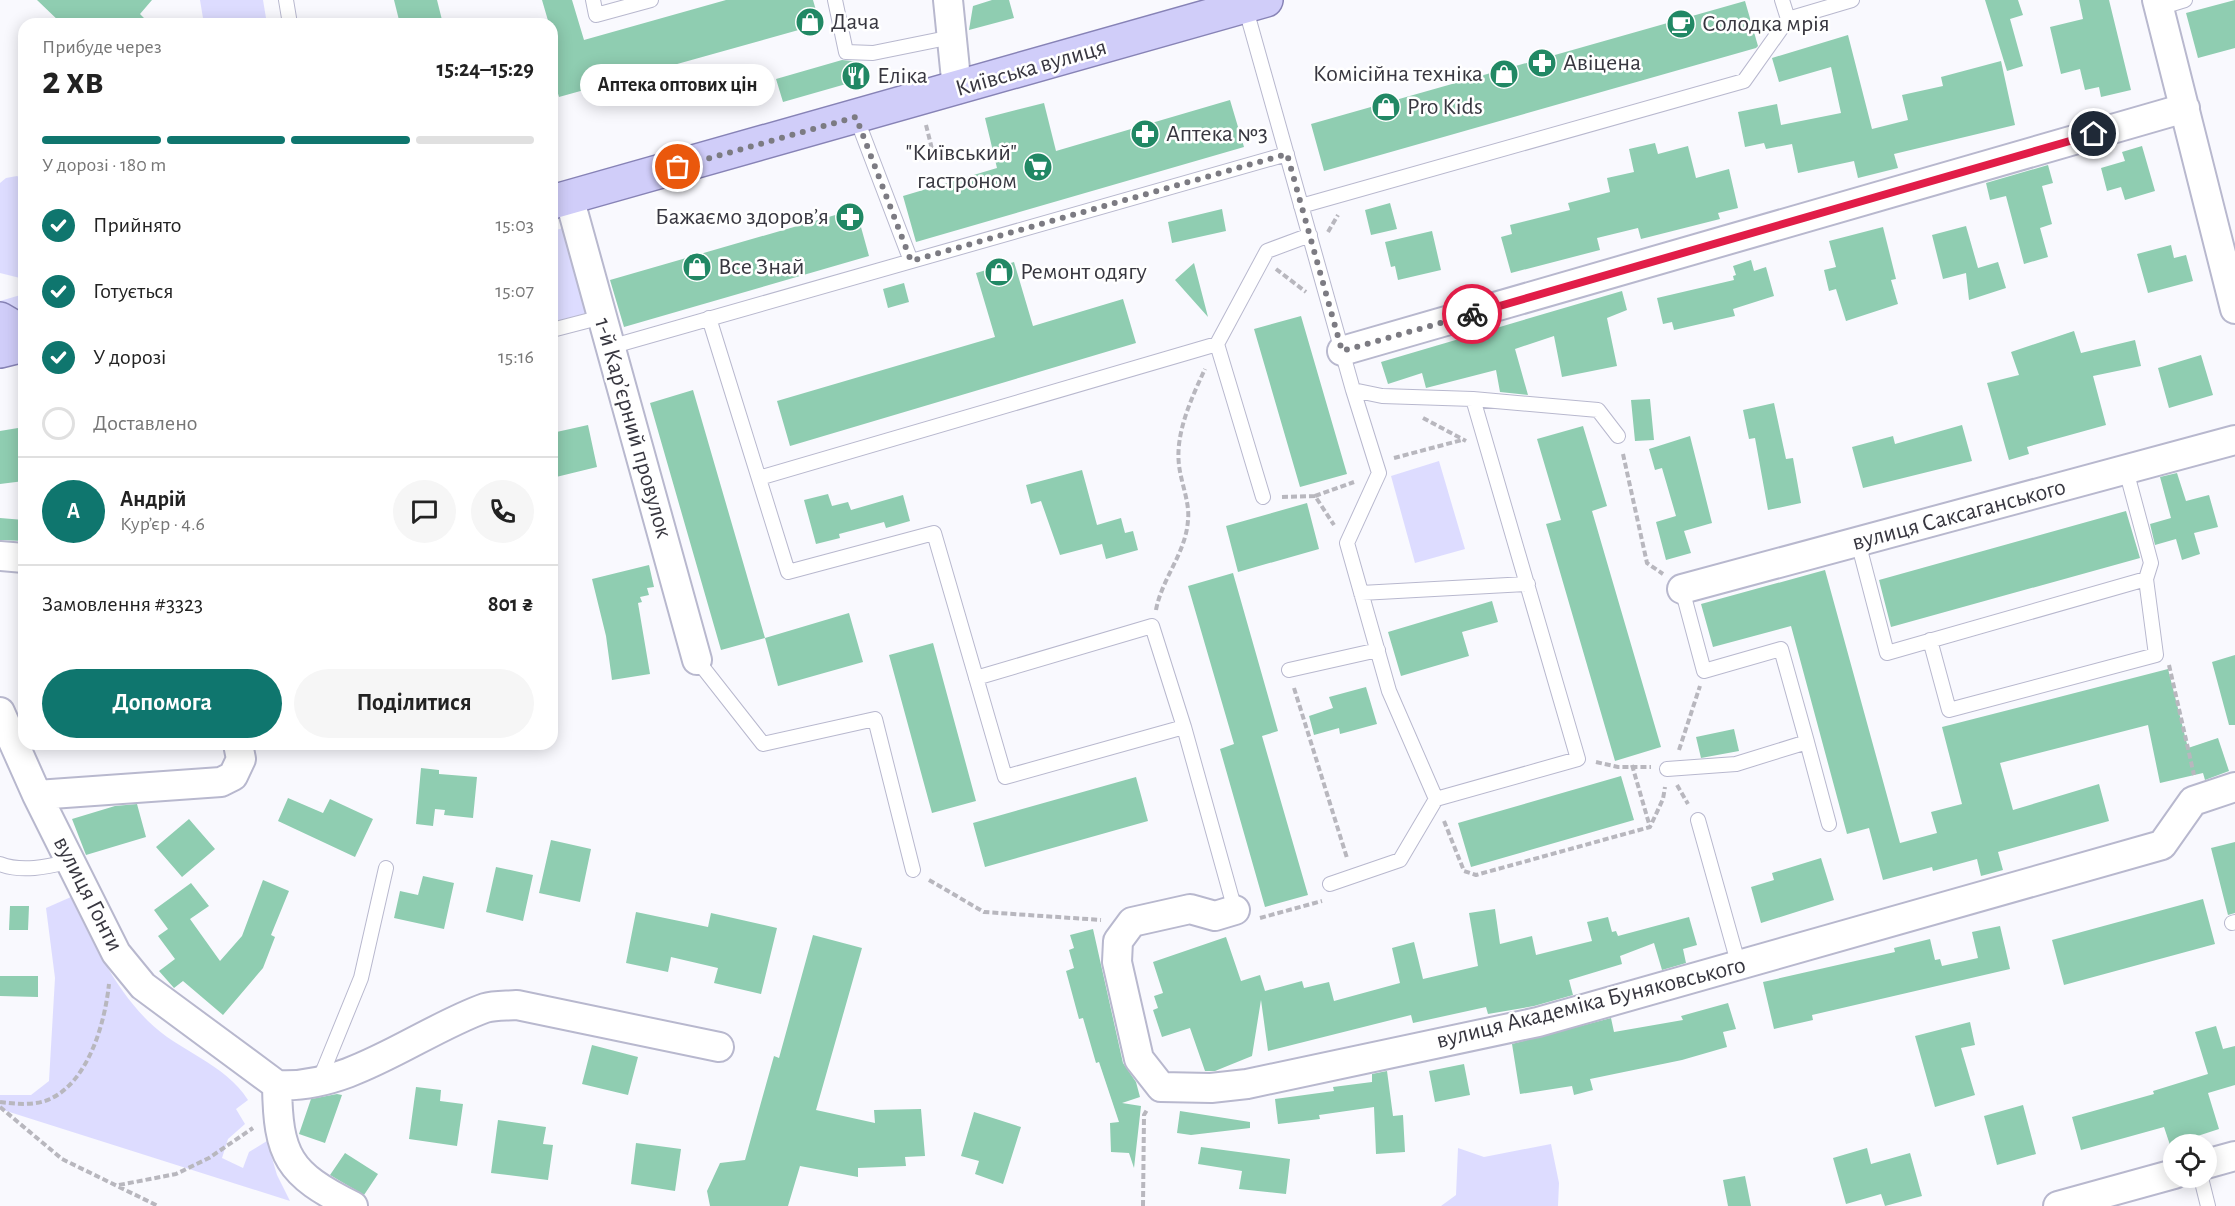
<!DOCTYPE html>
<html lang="uk">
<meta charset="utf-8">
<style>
:root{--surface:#fff;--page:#f6f6f6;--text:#222;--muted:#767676;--line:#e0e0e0;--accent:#0f766e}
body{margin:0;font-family:"Alegreya Sans",sans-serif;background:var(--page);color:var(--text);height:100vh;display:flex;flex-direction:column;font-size:22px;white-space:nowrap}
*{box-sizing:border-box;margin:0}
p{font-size:20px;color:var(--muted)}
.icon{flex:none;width:33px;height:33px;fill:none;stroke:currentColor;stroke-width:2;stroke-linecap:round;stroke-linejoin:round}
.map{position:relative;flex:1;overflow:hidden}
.panel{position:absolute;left:18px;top:18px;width:540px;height:732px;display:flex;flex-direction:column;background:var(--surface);border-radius:18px;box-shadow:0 3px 15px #0003}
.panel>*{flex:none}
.buttons{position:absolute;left:2163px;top:1134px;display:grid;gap:12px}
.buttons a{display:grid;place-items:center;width:54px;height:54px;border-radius:50%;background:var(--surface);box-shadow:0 3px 15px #0003;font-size:30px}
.pin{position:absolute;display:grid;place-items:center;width:51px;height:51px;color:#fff;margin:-26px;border:3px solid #fff;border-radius:50%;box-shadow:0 2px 6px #0007}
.courier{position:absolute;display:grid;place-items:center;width:60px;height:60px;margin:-30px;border:4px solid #e11d48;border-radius:50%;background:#fff;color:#222;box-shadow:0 2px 8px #0007}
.bubble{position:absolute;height:42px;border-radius:21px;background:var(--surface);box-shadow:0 3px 15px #0003;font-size:20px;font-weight:600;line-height:42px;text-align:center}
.headline em{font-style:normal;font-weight:600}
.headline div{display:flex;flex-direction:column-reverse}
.headline{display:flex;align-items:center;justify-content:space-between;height:102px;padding:0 24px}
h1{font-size:39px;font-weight:600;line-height:45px}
.bar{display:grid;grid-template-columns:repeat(4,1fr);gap:9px 6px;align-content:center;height:72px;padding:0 24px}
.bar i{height:8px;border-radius:4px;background:var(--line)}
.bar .current{background:var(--accent)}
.bar p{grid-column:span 4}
.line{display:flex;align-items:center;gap:15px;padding:0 24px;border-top:2px solid var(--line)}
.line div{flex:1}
.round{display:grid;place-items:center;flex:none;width:63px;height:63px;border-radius:32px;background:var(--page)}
ol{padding:0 24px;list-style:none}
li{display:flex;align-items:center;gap:18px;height:66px}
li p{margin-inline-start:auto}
li .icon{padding:6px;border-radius:50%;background:var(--accent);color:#fff;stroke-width:4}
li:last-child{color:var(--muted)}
li i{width:33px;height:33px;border:3px solid var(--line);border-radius:50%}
.primary-button{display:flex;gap:12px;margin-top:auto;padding:12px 24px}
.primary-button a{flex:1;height:69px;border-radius:36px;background:var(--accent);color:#fff;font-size:24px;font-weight:600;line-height:69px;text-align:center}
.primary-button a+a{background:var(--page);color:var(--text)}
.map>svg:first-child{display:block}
.green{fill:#dddcff}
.building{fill:#8fcdb1}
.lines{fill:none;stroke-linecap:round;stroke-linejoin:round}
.service-casing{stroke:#b8b8ce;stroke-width:16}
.minor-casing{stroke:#b8b8ce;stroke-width:32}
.primary-casing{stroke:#8783b6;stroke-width:36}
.path{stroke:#b8b7be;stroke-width:4;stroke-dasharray:6 3;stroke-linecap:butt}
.service{stroke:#fff;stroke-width:14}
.minor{stroke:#fff;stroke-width:28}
.primary{stroke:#d0cdf9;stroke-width:33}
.done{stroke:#7c7b82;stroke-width:6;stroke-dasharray:0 10.8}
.route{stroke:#e11d48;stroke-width:8}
.labels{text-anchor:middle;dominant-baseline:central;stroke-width:5;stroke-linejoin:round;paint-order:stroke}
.poi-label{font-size:24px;fill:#383740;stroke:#fff;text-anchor:start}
.street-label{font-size:24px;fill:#383740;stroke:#fff}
</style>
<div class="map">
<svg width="2235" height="1206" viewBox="0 0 2235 1206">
<rect width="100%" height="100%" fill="#f9f9fe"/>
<!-- green -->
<path class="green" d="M200 0H263L267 24H204Z
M17 176 24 180V279L0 273V183L6 178Z
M567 227 590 314 552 325V231Z
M24 294V316L0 306V301Z
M1439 461 1465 549 1415 563 1391 476Z
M71 897C92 940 114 987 148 1021 179 1052 225 1063 248 1100L236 1109 245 1124 228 1139 222 1158 243 1168 249 1152 267 1141 277 1175 290 1201 0 1109V1095H31L49 1081 55 978 46 908Z
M1551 1144 1559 1183 1558 1206H1441L1456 1195 1458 1148 1484 1157Z"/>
<!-- building -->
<path class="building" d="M37 0H152L140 14 150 24H62Z
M394 0H437L443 24H400Z
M542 0H572L584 40 726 0H813L820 24 559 97 552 73V24H549Z
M992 0H1009L1014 18 969 30 973 6Z
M1985 0H2018L2023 15 2010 19 2023 66 2007 71Z
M2079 0H2109L2131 90 2101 97 2099 87 2085 90 2080 69 2061 74 2050 27 2083 19Z
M2235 0V48L2198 58 2186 13Z
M1745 1 1758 46 1756 48 1324 171 1311 124Z
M1848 35 1872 129 1908 120 1902 95 1943 86 1941 77 2001 61 2015 125 1894 154 1898 168 1858 178 1854 161 1798 173 1792 144 1766 149 1764 143 1745 147 1738 112 1777 104 1781 125 1841 113 1831 67 1779 82 1772 58Z
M842 60 862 62 867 78 783 102 776 79Z
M1230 100 1244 147 916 242 903 196 997 168 985 118 1044 103 1056 151Z
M1655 143 1658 154 1688 146 1696 178 1729 169 1738 208 1718 213 1720 219 1641 239 1638 228 1597 238 1600 250 1511 273 1501 237 1512 234 1510 225 1570 210 1568 203 1610 192 1607 178 1634 172 1629 149Z
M2142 146 2155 191 2125 200 2121 187 2107 191 2101 168 2125 161 2122 152Z
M2048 165 2053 183 2042 186 2052 224 2040 228 2048 257 2024 264 2006 196 1990 200 1986 183Z
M1390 203 1397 229 1371 235 1365 210Z
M856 209 869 256 624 327 610 280Z
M1222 209 1226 231 1172 243 1168 222Z
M1966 226 1978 268 1998 262 2006 288 1969 300 1966 273 1943 279 1932 235Z
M1883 227 1896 279 1891 280 1898 304 1846 321 1836 289 1829 291 1824 270 1836 267 1829 241Z
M1432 231 1441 270 1398 280 1395 266 1391 267 1385 242Z
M2171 245 2174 258 2186 255 2193 281 2148 293 2137 254Z
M1751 260 1754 271 1766 267 1774 296 1733 309 1735 316 1674 330 1672 322 1663 324 1657 298 1734 280 1733 276 1736 275 1733 266Z
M1014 262 1033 326 1123 299 1136 343 790 446 777 401 995 337 976 273Z
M1194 263 1208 317 1175 280Z
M904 283 909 302 888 308 883 289Z
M1622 291 1627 310 1607 318 1617 366 1562 377 1554 336 1515 349 1528 395 1500 392 1496 370 1426 388 1422 373 1388 384 1381 362Z
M1301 316 1347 474 1300 487 1254 329Z
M2074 331 2081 353 2135 340 2141 366 2093 376 2106 425 2027 447 2029 454 2009 460 1987 383 2019 375 2011 352Z
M2201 355 2213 395 2169 408 2158 368Z
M693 390 765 638 721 650 650 403Z
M1650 399 1654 440 1635 441 1631 400Z
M1774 403 1786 459 1793 458 1801 503 1768 510 1755 438 1749 439 1743 410Z
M588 425 597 467 552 478V433Z
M1962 425 1972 461 1863 488 1852 447 1893 436 1895 444Z
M1583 426 1607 506 1592 511 1661 747 1615 761 1546 524 1561 520 1537 439Z
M24 427V481L0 484V431Z
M1690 436 1712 523 1684 531 1691 553 1666 560 1656 522 1676 516 1662 468 1655 470 1649 449Z
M1082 470 1097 525 1121 518 1125 533 1133 531 1138 550 1106 559 1102 544 1060 555 1041 501 1031 504 1026 485Z
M2177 473 2186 501 2209 495 2218 527 2194 533 2200 554 2182 560 2176 539 2155 545 2150 524 2171 518 2160 477Z
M828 494 832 506 848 502 851 510 903 495 910 521 886 528 884 522 839 534 840 538 816 544 804 500Z
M1307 503 1319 549 1238 572 1226 526Z
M2126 511 2140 558 1891 627 1879 580Z
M0 518 24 520V541L0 540Z
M649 565 654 587 647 588 649 595 640 597 642 602 638 603 650 674 612 680 606 636 592 579Z
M1825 570 1900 843 1937 833 1931 812 1962 804 1942 727 2168 669 2188 748 2218 738 2229 771 2205 780 2203 773 2160 783 2148 725 2000 763 2013 810 2099 784 2109 821 1998 852 2003 870 1981 876 1977 859 1933 871 1932 867 1883 880 1869 828 1847 834 1791 626 1713 647 1701 604Z
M1233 573 1278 731 1262 736 1308 895 1265 907 1220 749 1234 744 1188 586Z
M1492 601 1498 622 1462 632 1469 656 1401 676 1388 632Z
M849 613 863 662 778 686 765 638Z
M933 643 976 801 932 813 889 655Z
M2235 655V725H2229L2212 662Z
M1366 687 1377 724 1340 734 1339 728 1314 735 1309 716 1333 708 1329 697Z
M1734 729 1739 751 1701 758 1696 737Z
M421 768 439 770V774L477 777 473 818 444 815 445 810 435 809 433 826 416 824Z
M1621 776 1634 820 1471 867 1458 823Z
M1136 777 1148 821 985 867 973 823Z
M288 798 323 813 330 799 373 819 355 857 278 821Z
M137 804 146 837 86 855 72 819 115 806Z
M189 819 215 849 182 877 156 847Z
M551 840 591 849 580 902 539 893Z
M2235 842V913L2228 915 2211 848Z
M1821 858 1834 900 1761 923 1751 887 1774 880 1772 873Z
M496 867 533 875 523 921 486 912Z
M423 876 454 883 444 929 394 918 400 891 418 895Z
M263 880 289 891 271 935 275 937 263 968 223 1015 183 981 174 988 159 971 175 959 158 936 168 929 154 910 191 883 209 906 190 919 220 961 242 936Z
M2203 899 2215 944 2064 985 2052 940Z
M10 906H29L28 930H9Z
M1495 909 1500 944 1532 936 1536 955 1592 941 1587 922 1608 917 1612 932 1616 931 1618 936 1689 917 1697 945 1683 949 1686 963 1662 970 1654 943 1620 956 1622 964 1569 980 1573 995 1534 1006 1488 1014 1486 1007 1413 1023 1411 1015 1268 1051 1261 1000 1252 1056 1215 1071H1205L1190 1028 1162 1037 1153 1010 1158 1008 1154 996 1163 993 1153 962 1226 937 1241 981 1260 975 1265 991 1302 981 1304 988 1329 982 1334 1001 1400 983 1392 948 1414 942 1423 979 1478 966 1469 913Z
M636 912 708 927 711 913 777 928 761 994 714 983 718 968 671 957 668 972 626 963Z
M2000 926 2010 969 1812 1015 1813 1020 1774 1029 1763 982 1895 952 1894 948 1930 939 1935 960 1940 959 1942 966 1978 958 1972 932Z
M1093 929 1123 1063 1136 1082 1140 1097 1122 1103 1141 1106 1134 1168 1129 1153 1111 1152 1110 1123 1119 1122 1099 1062 1096 1063 1083 1018 1079 1019 1066 971 1074 968 1069 950 1074 948 1070 935Z
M813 935 862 948 816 1110 875 1123 874 1110 921 1109 925 1156 905 1157 906 1166 858 1168V1177L800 1166 788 1206H710L707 1191 720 1163 745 1160 774 1056 779 1058Z
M0 976H38V997L0 996Z
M1728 1003 1736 1029 1723 1032 1727 1047 1682 1060 1590 1079 1593 1090 1574 1095 1572 1086 1520 1094 1512 1044 1611 1018 1614 1032 1683 1020 1681 1016Z
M1970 1022 1975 1045 1961 1048 1975 1095 1935 1107 1915 1036Z
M2216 1026 2223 1049 2235 1046V1085L2208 1093 2219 1129 2170 1145 2164 1127 2081 1150 2072 1117 2154 1094 2153 1091 2208 1074 2195 1032Z
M592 1045 638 1057 628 1095 582 1084Z
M1464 1064 1470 1095 1435 1102 1429 1071Z
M1387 1071 1393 1116 1403 1115 1405 1152 1376 1154 1374 1107 1319 1115 1320 1119 1278 1124 1275 1099 1334 1091 1333 1087 1372 1082V1074Z
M416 1087 441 1090 440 1101 463 1104 457 1146 409 1139Z
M337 1094 342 1095 325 1143 299 1134 311 1099Z
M2023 1105 2036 1154 1997 1165 1984 1116Z
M1180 1111 1250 1122V1128L1191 1135 1177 1133Z
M974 1112 1021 1127 1003 1184 975 1174 979 1161 961 1156Z
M498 1120 546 1127 543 1144 553 1145 548 1180 491 1173Z
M636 1143 681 1149 675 1191 631 1184Z
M1201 1147 1290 1159 1286 1194 1239 1189 1242 1171 1198 1164Z
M1867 1148 1871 1164 1910 1153 1922 1196 1885 1206 1881 1194 1846 1204 1833 1158Z
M345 1153 378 1174 364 1195 330 1175Z
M1745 1176 1751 1206H1728L1723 1180Z"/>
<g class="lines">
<!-- service casing -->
<g class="service-casing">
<path id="service" d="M286 0 290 24
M593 0 596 15 651 0
M835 0 846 52 873 53 952 37
M1245 6 1353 390 1382 396 1473 399 1578 759 1436 799 1400 860 1330 884
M2159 8 2185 0
M1788 19 1852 0
M856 117 911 261
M1301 206 1744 81 1788 19 1782 0
M709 318 788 572 934 533 1005 777 1184 727
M552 330 602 317
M610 347 1287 154
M1353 390 1379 473 1347 543 1389 691 1436 799
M1473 399 1598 410 1618 436
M759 478 1217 344
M1263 497 1217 344 1267 251 1310 235
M1858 542 1887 653 2146 579
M1361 593 1528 584
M1930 640 1949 710 2156 655 2146 579 2151 563 2126 470
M697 660 763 744 875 719 913 870
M1289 670 1378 650
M976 678 1152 626 1184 727 1235 910
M1807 742 1829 824
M1667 769 1736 764 1807 742 1781 649 1704 671 1682 589
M1698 820 1739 966
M0 864C23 873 50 866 72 861
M2232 923 2235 922
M319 1081 361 978 386 868
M2201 1178 2208 1206"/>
</g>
<!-- minor casing -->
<g class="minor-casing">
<path id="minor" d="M948 0 957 89
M2157 0 2235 309
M569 197 697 660
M1342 351 2185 108
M0 556 24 558
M1682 589 2235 440
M0 712 37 795 116 953 143 986 277 1085
M37 795 221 782 233 776 241 759 238 744
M1235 910 1215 916 1190 909 1132 922 1118 941 1117 962 1139 1059 1161 1087 1211 1088 1247 1084 1538 1022 2162 845 2193 801 2235 787
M277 1085C350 1090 418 1032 485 1008 495 1005 507 1006 517 1005L719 1047
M277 1085C278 1156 288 1174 353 1206
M2206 1164 2235 1156
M2058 1206 2174 1174"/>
</g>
<!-- primary casing -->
<g class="primary-casing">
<path id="primary" d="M552 202 1266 0
M0 319 24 333
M0 351 24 345"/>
</g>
<!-- path -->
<path class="path" d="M926 125 933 153
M1328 232 1338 215
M1276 269 1306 292
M1423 418 1466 441
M1623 454 1647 563 1663 574
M1394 458 1462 440
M1315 496 1354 482
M1282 497 1315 496 1334 525
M1156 610C1162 578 1186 553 1188 520 1190 503 1181 483 1179 465 1175 433 1192 397 1205 369
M2169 665 2194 775
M1294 688 1347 858
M1679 750 1700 686
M1596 762 1618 767H1651
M1632 765 1650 827
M1677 785 1688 804
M1444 821 1464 871 1476 875 1650 827 1663 799 1665 787
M929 880 984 912 1101 920
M1260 918 1322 901
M0 1102C16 1104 35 1106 50 1099 89 1081 105 1022 109 984
M0 1107 62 1159 158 1206
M119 1185 176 1174 209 1158 253 1128
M1143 1206 1144 1115 1148 1108"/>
<!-- service -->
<use href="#service" class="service"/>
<!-- minor -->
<use href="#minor" class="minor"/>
<!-- primary -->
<use href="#primary" class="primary"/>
</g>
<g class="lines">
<!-- done -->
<path class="done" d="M678 167 856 117 911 261 1287 154 1342 351 1472 314"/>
<!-- route -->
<path class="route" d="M1472 314 2094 134"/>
</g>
<!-- icons -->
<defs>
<g id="shop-disc" transform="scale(1.5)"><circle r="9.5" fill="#218864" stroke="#fff"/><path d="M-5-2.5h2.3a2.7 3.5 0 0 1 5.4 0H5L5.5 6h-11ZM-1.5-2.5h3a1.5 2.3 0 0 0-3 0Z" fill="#fff"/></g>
<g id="cafe-disc" transform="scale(1.5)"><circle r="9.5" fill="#218864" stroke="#fff"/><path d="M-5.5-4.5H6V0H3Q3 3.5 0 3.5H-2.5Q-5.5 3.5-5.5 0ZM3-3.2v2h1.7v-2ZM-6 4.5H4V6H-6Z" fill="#fff"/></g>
<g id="pharmacy-disc" transform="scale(1.5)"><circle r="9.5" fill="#218864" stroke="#fff"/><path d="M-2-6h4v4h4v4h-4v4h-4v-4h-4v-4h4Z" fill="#fff"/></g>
<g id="restaurant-disc" transform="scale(1.5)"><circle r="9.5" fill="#218864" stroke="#fff"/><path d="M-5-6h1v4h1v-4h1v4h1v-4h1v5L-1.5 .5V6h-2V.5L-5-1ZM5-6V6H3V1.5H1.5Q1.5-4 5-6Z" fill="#fff"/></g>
<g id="supermarket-disc" transform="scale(1.5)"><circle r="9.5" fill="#218864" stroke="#fff"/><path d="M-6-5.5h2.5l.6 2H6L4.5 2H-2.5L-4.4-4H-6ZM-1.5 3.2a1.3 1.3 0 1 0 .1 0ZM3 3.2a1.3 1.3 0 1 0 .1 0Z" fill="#fff"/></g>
</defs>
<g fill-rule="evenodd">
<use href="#shop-disc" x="810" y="22"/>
<use href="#cafe-disc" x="1681" y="24"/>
<use href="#pharmacy-disc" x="1542" y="63"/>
<use href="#shop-disc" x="1504" y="74"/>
<use href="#restaurant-disc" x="856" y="76"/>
<use href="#shop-disc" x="1386" y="107"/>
<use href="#pharmacy-disc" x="1145" y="134"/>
<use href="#supermarket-disc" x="1038" y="167"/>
<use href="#pharmacy-disc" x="850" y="217"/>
<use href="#shop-disc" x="697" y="267"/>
<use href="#shop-disc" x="999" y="272"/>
</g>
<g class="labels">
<!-- poi labels -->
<g class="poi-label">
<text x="831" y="22">Дача</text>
<text x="1702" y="24">Солодка мрія</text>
<text x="1563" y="63">Авіцена</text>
<text x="1483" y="74" text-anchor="end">Комісійна техніка</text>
<text x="877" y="76">Еліка</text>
<text x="1407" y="107">Pro Kids</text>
<text x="1166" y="134">Аптека №3</text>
<text x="1017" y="153" text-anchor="end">"Київський"<tspan x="1017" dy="28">гастроном</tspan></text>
<text x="829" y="217" text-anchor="end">Бажаємо здоров’я</text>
<text x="718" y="267">Все Знай</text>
<text x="1020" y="272">Ремонт одягу</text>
</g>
<!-- street labels -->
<g class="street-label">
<text transform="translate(1031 68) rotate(-16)">Київська вулиця</text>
<text transform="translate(633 428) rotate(74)">1-й Карʼєрний провулок</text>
<text transform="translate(1959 515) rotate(-15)">вулиця Саксаганського</text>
<text transform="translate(88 894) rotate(63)">вулиця Гонти</text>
<text transform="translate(1591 1003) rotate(-14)">вулиця Академіка Буняковського</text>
</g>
</g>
</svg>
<div class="buttons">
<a><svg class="icon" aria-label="locate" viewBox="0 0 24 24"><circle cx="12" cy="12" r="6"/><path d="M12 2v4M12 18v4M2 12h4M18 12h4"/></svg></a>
</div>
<div class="pin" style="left:678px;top:167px;background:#ea580c"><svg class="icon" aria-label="bag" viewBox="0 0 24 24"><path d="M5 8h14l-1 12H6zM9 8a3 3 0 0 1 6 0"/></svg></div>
<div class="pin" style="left:2094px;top:134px;background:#1f2937"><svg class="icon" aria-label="home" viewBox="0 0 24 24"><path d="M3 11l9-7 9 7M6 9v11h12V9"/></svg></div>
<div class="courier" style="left:1472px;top:314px"><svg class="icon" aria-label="bike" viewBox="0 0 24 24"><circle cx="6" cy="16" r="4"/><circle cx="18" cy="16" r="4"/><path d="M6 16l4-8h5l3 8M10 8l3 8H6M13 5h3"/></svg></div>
<div class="bubble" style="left:580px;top:64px;width:195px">Аптека оптових цін</div>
<section class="panel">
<div class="headline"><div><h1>2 хв</h1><p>Прибуде через</p></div><em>15:24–15:29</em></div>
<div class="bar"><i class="current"></i><i class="current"></i><i class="current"></i><i></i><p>У дорозі · 180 m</p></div>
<ol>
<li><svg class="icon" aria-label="check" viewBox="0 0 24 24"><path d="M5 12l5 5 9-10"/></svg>Прийнято<p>15:03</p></li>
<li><svg class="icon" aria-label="check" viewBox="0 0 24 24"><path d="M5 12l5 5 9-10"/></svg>Готується<p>15:07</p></li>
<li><svg class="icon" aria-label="check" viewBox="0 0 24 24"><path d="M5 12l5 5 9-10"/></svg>У дорозі<p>15:16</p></li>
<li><i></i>Доставлено</li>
</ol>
<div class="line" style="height:108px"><b class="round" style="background:var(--accent);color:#fff">А</b><div><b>Андрій</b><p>Кур’єр · 4.6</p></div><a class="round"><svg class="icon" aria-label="chat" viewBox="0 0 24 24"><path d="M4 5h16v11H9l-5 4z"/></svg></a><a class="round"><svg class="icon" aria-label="phone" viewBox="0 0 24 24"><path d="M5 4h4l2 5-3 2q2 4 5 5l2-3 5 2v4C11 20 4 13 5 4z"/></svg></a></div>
<div class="line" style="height:78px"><div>Замовлення #3323</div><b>801 ₴</b></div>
<div class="primary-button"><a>Допомога</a><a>Поділитися</a></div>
</section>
</div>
